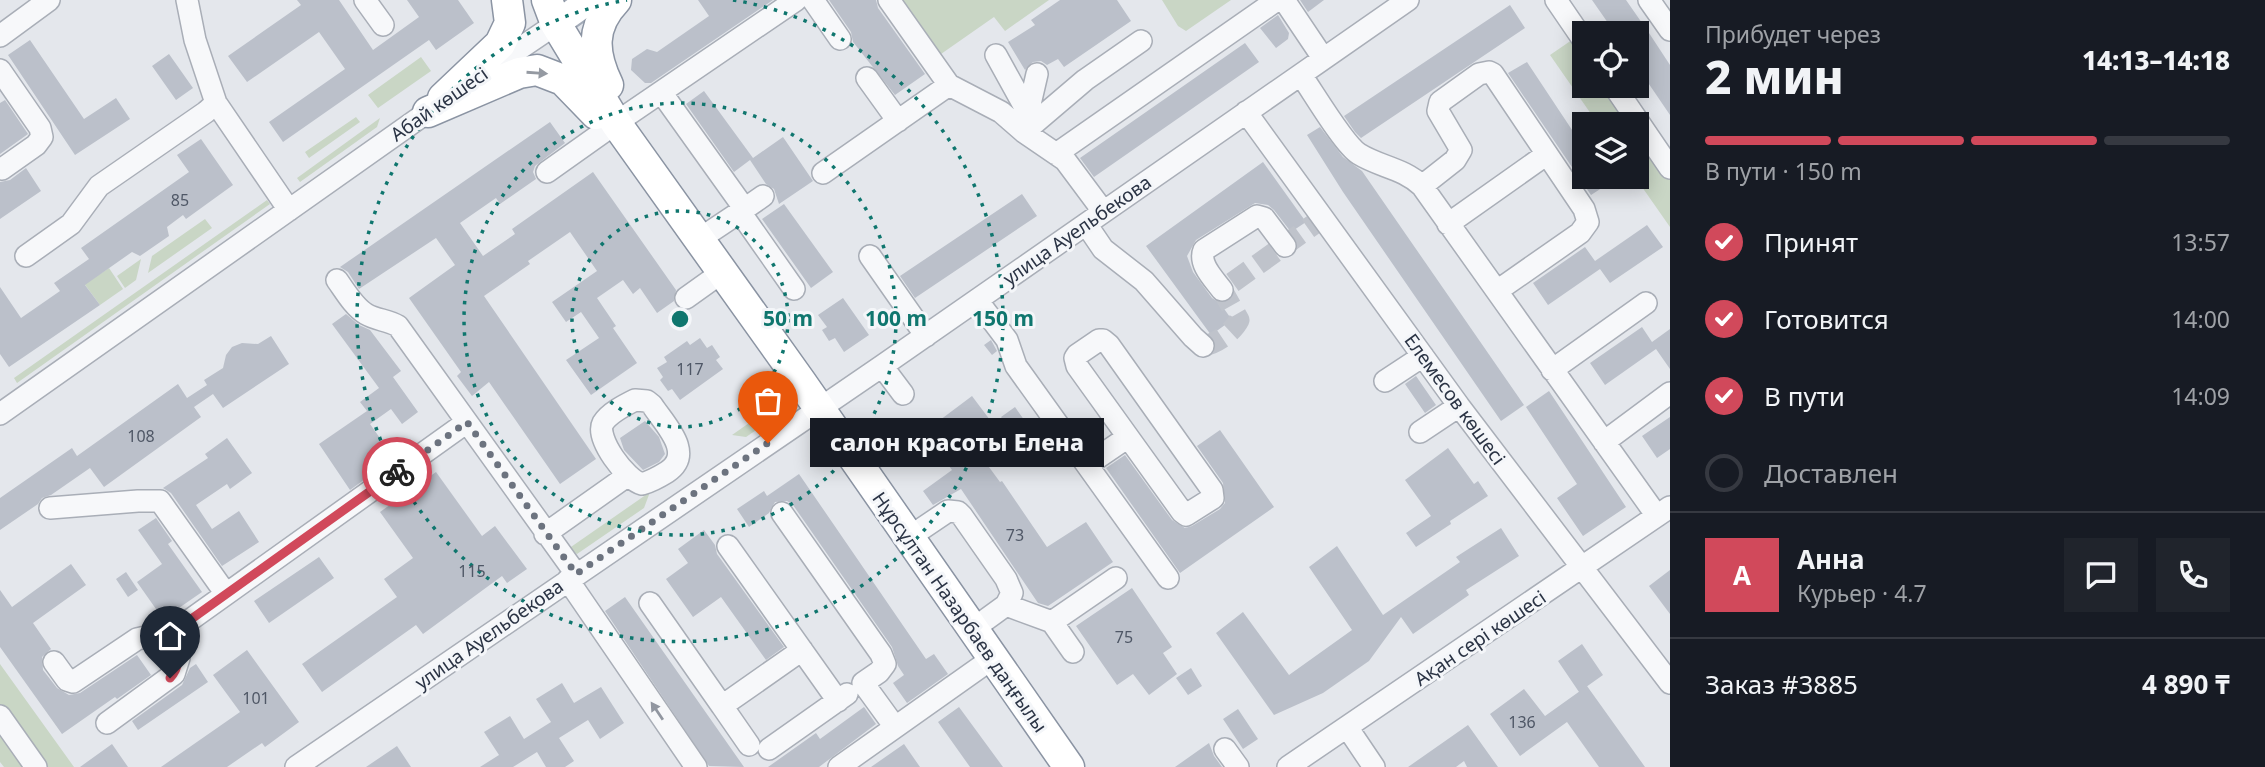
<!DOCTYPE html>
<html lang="ru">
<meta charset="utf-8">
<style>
:root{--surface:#171b24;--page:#20242c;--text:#f1f3f6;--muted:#9ea1a6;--line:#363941;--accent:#d1495b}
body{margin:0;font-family:"Noto Sans",sans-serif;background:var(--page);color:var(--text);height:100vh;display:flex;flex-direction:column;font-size:26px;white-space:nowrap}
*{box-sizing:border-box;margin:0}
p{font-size:23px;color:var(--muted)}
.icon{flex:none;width:38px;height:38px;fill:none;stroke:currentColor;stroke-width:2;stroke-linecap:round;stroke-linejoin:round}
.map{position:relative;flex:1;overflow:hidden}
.details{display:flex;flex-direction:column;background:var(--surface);width:595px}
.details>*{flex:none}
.tools{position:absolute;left:1572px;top:21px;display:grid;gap:14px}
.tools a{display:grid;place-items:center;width:77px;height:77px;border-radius:0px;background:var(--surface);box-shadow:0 4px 18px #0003;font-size:35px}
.pin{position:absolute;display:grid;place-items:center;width:60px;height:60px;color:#fff;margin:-72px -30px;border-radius:50% 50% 50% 0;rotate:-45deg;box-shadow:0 0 7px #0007}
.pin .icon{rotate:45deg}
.courier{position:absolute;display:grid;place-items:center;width:70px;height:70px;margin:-35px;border:5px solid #d1495b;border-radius:50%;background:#fff;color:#222;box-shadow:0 2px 9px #0007}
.bubble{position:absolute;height:49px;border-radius:0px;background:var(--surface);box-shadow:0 4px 18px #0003;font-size:23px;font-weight:800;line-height:49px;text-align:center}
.headline em{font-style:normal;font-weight:800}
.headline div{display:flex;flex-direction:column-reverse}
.headline{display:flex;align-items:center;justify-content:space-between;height:119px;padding:0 35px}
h1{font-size:46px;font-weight:800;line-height:52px}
.bar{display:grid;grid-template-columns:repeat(4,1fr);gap:10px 7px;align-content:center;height:84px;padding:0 35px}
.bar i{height:9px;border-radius:5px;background:var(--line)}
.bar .on{background:var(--accent)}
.bar p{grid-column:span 4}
.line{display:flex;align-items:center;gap:18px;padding:0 35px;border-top:2px solid var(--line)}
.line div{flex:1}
.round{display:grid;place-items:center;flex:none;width:74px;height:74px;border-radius:0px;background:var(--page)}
ol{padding:0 35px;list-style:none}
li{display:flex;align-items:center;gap:21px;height:77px}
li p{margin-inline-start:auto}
li .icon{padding:7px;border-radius:50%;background:var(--accent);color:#fff;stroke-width:4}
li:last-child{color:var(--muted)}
li i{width:38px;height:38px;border:4px solid var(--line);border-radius:50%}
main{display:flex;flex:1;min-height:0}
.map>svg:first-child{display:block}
.green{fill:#c9d6c5}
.building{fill:#bbc0ca}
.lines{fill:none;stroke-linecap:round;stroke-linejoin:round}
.minor-tunnel{stroke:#bfc3cb;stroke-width:21;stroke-dasharray:21 10;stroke-linecap:butt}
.minor-casing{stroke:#a9aeb7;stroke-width:24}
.major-casing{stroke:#a3abb8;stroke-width:30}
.highway-casing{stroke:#8b94a3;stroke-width:33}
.minor{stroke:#f7f8fa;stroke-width:21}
.major{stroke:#fff;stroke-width:26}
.highway{stroke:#fff;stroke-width:30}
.oneway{fill:#959aa2}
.oneway2{fill:#9196a0}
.done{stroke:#6c737f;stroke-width:7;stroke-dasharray:0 12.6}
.route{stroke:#d1495b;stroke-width:9}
.ring{fill:none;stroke:#0f766e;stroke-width:3.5;stroke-dasharray:3.5 7}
.labels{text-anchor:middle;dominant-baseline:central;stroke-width:6;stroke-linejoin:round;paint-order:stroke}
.number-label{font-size:16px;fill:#4f5766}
.street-label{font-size:19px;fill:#2b3445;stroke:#f4f6f9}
.centre{fill:#0f766e;stroke:#f4f6f9;stroke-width:3.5}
.ring-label{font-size:21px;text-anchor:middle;font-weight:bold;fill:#0f766e;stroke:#f4f6f9;stroke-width:6;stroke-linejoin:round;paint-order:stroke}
</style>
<main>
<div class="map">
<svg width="1670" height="767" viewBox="0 0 1670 767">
<rect width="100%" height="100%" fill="#e4e7ec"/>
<!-- green -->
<path class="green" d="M903 0H1049L1005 31 994 17 941 54Z
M1162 0H1231L1186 31 1178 26Z
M1585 31 1584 86H1624L1670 152V227L1635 177 1636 124H1598L1550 55Z
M421 57 431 71 378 108 368 95Z
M356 117 360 122 309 158 305 152Z
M380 118 377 127 300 182 297 178Z
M267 200 270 204 17 383 14 378Z
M205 219 212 228 148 273 152 256Z
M141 259 136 280 125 288 117 276Z
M109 268 123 289 100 305 80 278 100 274Z
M772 407 771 420 746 437 732 435Z
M650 492 644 508 577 554 568 549Z
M0 664 74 767H43L0 707Z
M0 722 32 767H4L0 762Z"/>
<!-- building -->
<path class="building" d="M297 0H339L373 50 419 17 407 0H458L474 23 436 50 429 40 283 142 269 122 345 69 319 32 247 82 228 56 301 5Z
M698 0H773L651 83H645L631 70 632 59 647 49 657 52 709 16Z
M829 0H876L878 8 925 74 895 95 853 42 851 32Z
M1060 0H1117L1131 21 1064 67 1058 59 1047 65 1041 61 1033 62 1025 70 1008 42 1035 25 1031 20Z
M1300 0H1324L1308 12Z
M1592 0H1626L1649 33 1670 65V115L1636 65V33H1615Z
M1510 5 1525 28 1361 138 1355 132 1344 116Z
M1278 15 1289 33 1288 39 1276 48 1260 28Z
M30 40 84 119 116 98 130 119 75 155 8 55Z
M1245 43 1259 62 1094 177 1080 158Z
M169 54 193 88 176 100 152 66Z
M1527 62 1584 148V177H1603L1608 184 1591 195 1508 73Z
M704 91 753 158 783 137 813 181 779 204 774 189 766 184 750 160 734 172 686 104Z
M5 100 28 134 0 154V103Z
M550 122 565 143 535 166 533 172 536 179 500 204 496 198 460 223 483 256 515 234 512 229 593 172 676 290 674 301 657 313 640 288 633 294 623 280 597 298 616 326 613 328 637 363 591 395 566 360 599 338 581 312 566 322 552 302 597 271 570 232 528 261 530 264 484 296 596 459 560 484 489 382 472 396 457 376 461 372 409 298 455 265 436 238 359 289 348 272 340 267Z
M1320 127 1343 157 1362 171 1524 405 1501 421 1343 192 1307 135Z
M201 139 233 185 186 219 183 215 167 227 169 236 140 256 132 252 85 285 100 305 9 367 0 354V287L21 318 60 291 54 283 89 259 81 248 189 172 177 155Z
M1263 162 1306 222 1291 232 1274 210 1268 205 1255 203 1196 240 1187 256 1193 272 1212 298 1220 303 1232 320 1211 335 1146 246Z
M26 168 41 191 0 219V182L10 180Z
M1022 194 1037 216 915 298 900 276Z
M784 204 833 272 811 288 762 219Z
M1647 225 1663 247 1610 283 1600 269 1548 305 1533 283 1585 247 1595 261Z
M843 298 869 335 844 352 835 338 829 341 822 330 827 327 818 315Z
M346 314 359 325 370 330 401 371 393 377 418 412 402 424 391 409 370 424 394 458 350 490 319 444 367 411 360 402 379 388 332 324Z
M1642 327 1652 342 1670 329V369L1656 349 1605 385 1590 363Z
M271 336 289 364 223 408 213 394 194 407 201 417 104 487 90 468 51 495 42 498 38 504 0 530V498L72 448 77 456 178 384 187 398 207 385 204 380 223 368 226 355 232 347 242 343 258 344Z
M700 338 707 348 712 345 720 357 716 360 723 369 680 400 672 389 668 391 660 380 663 377 657 368 667 362 664 357 687 341 690 345Z
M991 340 997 351 992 355 984 345Z
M1416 376 1436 405 1425 413 1405 384Z
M1549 391 1626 507 1583 536 1557 498 1577 484 1526 407Z
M972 396 990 420 967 437 1000 482 1002 481 1047 547 1086 522 1113 562 1048 606 1038 603 961 489 933 505 923 491 952 470 924 432Z
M1015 407 1044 448 1030 458 1001 417Z
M1670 417V449L1657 458 1642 436Z
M645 421 659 437 665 454 659 462 643 470 624 450 620 438Z
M1220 430 1274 507 1180 573 1106 468 1125 455 1172 520 1185 528 1192 526 1220 509 1225 503 1223 483 1197 446Z
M227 438 252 473 230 489 227 484 196 505 212 529 239 511 259 542 222 566 171 493 163 488 208 458 205 454Z
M1448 448 1474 484 1478 481 1488 496 1450 521 1451 524 1416 547 1406 533 1431 516 1405 480Z
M436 472 482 536 495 526 527 569 507 583 502 576 423 634 416 625 322 692 302 664 397 597 384 579 413 558 380 512Z
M799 474 926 659 934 654 948 674 907 703 893 683 904 675 898 666 892 647 793 505 787 501 775 502 769 513 749 527 737 509 764 491 767 496Z
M156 518 172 541 168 544 202 592 163 619 137 582 162 564 138 530Z
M1501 528 1519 556 1466 590 1469 595 1413 634 1401 617 1369 661 1323 693 1274 715 1216 633 1243 612 1289 675 1352 630 1309 567 1337 546 1383 615 1460 562 1456 557Z
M704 530 715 545 717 554 784 647 766 660 721 597 693 617 666 579 688 563 678 549Z
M319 557 334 578 269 623 254 601Z
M71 564 86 585 33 623 51 649 42 657 43 670 57 688 69 695 80 693 137 655 151 675 117 699 115 697 62 734 0 647V590L12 607Z
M1670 570V614L1649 586Z
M126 572 138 590 128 597 116 579Z
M1132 588 1172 647 1163 653 1177 674 1149 695 1133 674 1117 685 1076 626Z
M625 597 744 767 709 766 605 611Z
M1582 644 1603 675 1579 692 1558 661Z
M247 650 299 722 265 747 262 743 227 767H161L240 712 213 675Z
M196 664 208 682 138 730 132 721 182 685 190 668Z
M1191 668 1202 686 1188 695 1176 678Z
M562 683 574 703 601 687 624 723 600 739 588 720 559 738 574 761 565 767H546L537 752 513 767H480L499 755 484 732 510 716 524 739 551 722 536 699Z
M1587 686 1645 767H1599L1567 722 1520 756 1490 714 1524 689 1545 716Z
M864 707 876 724 819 767H768L816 733 820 739Z
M959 707 1003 767H970L938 722Z
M1238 709 1258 739 1243 749 1223 719Z
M1468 725 1498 767H1467L1464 761 1456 767H1408Z
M1209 743 1214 756 1222 767H1175Z
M112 744 128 767H80Z
M904 744 920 767H871Z
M397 746 411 767H366Z"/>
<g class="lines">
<!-- minor-tunnel -->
<path class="minor-tunnel" d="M1203 346C1216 344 1233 332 1239 320L1222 290 1324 217"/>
<!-- minor casing -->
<g class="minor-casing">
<path id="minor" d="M187 0 195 40 216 103 289 210
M365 0 383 25
M813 0 840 39
M889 0 949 85
M1284 0 1323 58
M1556 0 1584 41
M1649 0 1670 30
M0 36 49 0
M996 55 1028 113 1024 132 1085 80 1141 41
M0 70 40 128 42 137 36 145 2 169
M488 70 556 24
M1301 75C1313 92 1344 145 1359 154 1380 167 1403 168 1422 186L1657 516
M867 78 898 121
M1614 86 1670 168
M661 92 744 208
M1246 112 1459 406 1670 683
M1028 113 1037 74
M623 118 796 0
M1056 154 1277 0
M547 172 609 128
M823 173 949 85 1001 112 1024 132 1065 160 1103 211
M1422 186 1455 160 1461 150 1438 111 1440 102 1479 74 1489 72 1493 74 1584 209 1588 222 1580 233 1497 291
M740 212 763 196
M1086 224 1103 249 1144 281 1193 337 1203 346
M1448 224 1547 154
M698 240 740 212 794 289
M26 256 71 224 99 186 206 112 216 103
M870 256 926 336
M337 280C345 291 354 307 366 314 376 320 388 320 398 326L576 574
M1222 290C1214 279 1198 264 1204 250L1257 216 1264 218 1285 246
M686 298 721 273
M977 300 1007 340 1016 366 1168 578
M1099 340H1103L1109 345 1212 490 1213 498 1186 515 1182 512 1077 366 1075 358 1077 355Z
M882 366 903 394
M1552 370 1646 303
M1385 381 1423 356
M635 400 647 401 652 405C665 425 695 453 667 472 659 477 652 481 642 484 626 480 595 438 603 423 609 413 625 405 635 400Z
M0 414 439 104
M1420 432 1459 406
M1604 442 1670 393
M1087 465 1128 437
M50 508 138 501H160L226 594
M782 513 881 654 885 664 879 672 863 683 895 727
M545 534 627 476
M908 538 948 511 958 512 962 516 1006 579 1012 593 1006 605 973 629
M728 546 838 701
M568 580 696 767
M650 603 722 706 802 650
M1006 605 1052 622 1073 652
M1052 622 1116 578
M54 662 67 680 73 682 137 639 176 630
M722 706 749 745
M0 716 36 767
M107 723 174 674 179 658 176 630 467 422
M1347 727 1374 767
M769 749 847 694
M1225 749 1238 767
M296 767 882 366 1408 0
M839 767 993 658
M1288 767 1670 507"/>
</g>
<!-- major casing -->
<g class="major-casing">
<path id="major" d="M556 24 590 0"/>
</g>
<!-- highway casing -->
<g class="highway-casing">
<path id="highway" d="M547 0 556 24 616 123 801 382 1069 767
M608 85C593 54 590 27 616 0
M443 98 500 44 510 23 507 0
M428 112 519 73 537 70 563 80 596 114"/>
</g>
<!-- minor -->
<use href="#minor" class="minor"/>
<!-- major -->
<use href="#major" class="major"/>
<!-- highway -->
<use href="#highway" class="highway"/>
</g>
<!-- one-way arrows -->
<defs><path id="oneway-solid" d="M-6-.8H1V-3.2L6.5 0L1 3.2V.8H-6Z" transform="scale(1.75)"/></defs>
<use class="oneway" href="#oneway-solid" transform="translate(537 73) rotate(4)"/>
<use class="oneway2" href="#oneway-solid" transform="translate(657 711) rotate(-124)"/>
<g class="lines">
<!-- done -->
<path class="done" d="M397 472 467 422 576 574 768 443"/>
<!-- route -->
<path class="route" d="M170 678C183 665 177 647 176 630L397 472"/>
</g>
<!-- distance rings -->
<g class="ring">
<circle cx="680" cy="319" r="108"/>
<circle cx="680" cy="319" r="216"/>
<path d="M733 0A323 323 0 1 1 627 0"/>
</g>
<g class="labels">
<!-- number labels -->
<g class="number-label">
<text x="180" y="200">85</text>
<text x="690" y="369">117</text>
<text x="141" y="436">108</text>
<text x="1015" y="535">73</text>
<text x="472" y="571">115</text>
<text x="1124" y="637">75</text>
<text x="256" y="698">101</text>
<text x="1522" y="722">136</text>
</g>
<!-- street labels -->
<g class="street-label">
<text transform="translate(439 104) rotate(-35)">Абай көшесі</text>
<text transform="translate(1077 230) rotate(-35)">улица Ауельбекова</text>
<text transform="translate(1455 399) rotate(54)">Елемесов көшесі</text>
<text transform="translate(960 612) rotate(55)">Нұрсұлтан Назарбаев даңғылы</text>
<text transform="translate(489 634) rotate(-35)">улица Ауельбекова</text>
<text transform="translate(1480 638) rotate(-34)">Ақан сері көшесі</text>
</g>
</g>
<circle cx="680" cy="319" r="10" class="centre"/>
<g class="ring-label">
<text x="788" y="326">50 m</text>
<text x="896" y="326">100 m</text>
<text x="1003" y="326">150 m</text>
</g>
</svg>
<div class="tools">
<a><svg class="icon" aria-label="locate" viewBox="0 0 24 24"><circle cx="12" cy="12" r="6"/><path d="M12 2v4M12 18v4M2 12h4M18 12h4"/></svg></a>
<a><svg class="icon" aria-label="layers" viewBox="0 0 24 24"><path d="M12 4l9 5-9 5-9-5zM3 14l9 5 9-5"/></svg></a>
</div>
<div class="pin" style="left:768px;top:443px;background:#ea580c"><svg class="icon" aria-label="bag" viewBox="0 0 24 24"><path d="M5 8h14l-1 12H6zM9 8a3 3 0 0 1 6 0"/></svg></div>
<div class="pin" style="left:170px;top:678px;background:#1f2937"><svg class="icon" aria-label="home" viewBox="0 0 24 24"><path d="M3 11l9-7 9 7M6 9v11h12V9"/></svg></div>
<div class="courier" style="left:397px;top:472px"><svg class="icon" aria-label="bike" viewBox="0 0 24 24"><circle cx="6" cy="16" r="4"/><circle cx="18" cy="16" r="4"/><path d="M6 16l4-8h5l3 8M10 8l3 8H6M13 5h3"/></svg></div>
<div class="bubble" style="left:810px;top:418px;width:294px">салон красоты Елена</div>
</div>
<section class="details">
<div class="headline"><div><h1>2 мин</h1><p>Прибудет через</p></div><em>14:13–14:18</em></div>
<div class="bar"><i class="on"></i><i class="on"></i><i class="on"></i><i></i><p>В пути · 150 m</p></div>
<ol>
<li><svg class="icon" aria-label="check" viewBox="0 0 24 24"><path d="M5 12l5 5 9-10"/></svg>Принят<p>13:57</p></li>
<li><svg class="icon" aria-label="check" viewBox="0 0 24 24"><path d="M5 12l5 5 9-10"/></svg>Готовится<p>14:00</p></li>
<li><svg class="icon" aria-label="check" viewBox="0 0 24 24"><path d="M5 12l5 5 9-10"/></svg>В пути<p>14:09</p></li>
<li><i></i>Доставлен</li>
</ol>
<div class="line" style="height:126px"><b class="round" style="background:var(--accent);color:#fff">А</b><div><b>Анна</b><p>Курьер · 4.7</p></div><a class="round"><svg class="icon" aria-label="chat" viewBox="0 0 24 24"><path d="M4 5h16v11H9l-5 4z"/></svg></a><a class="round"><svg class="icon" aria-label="phone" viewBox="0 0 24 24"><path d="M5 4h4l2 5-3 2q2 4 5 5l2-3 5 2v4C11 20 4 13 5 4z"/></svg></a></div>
<div class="line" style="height:91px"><div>Заказ #3885</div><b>4 890 ₸</b></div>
</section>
</main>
